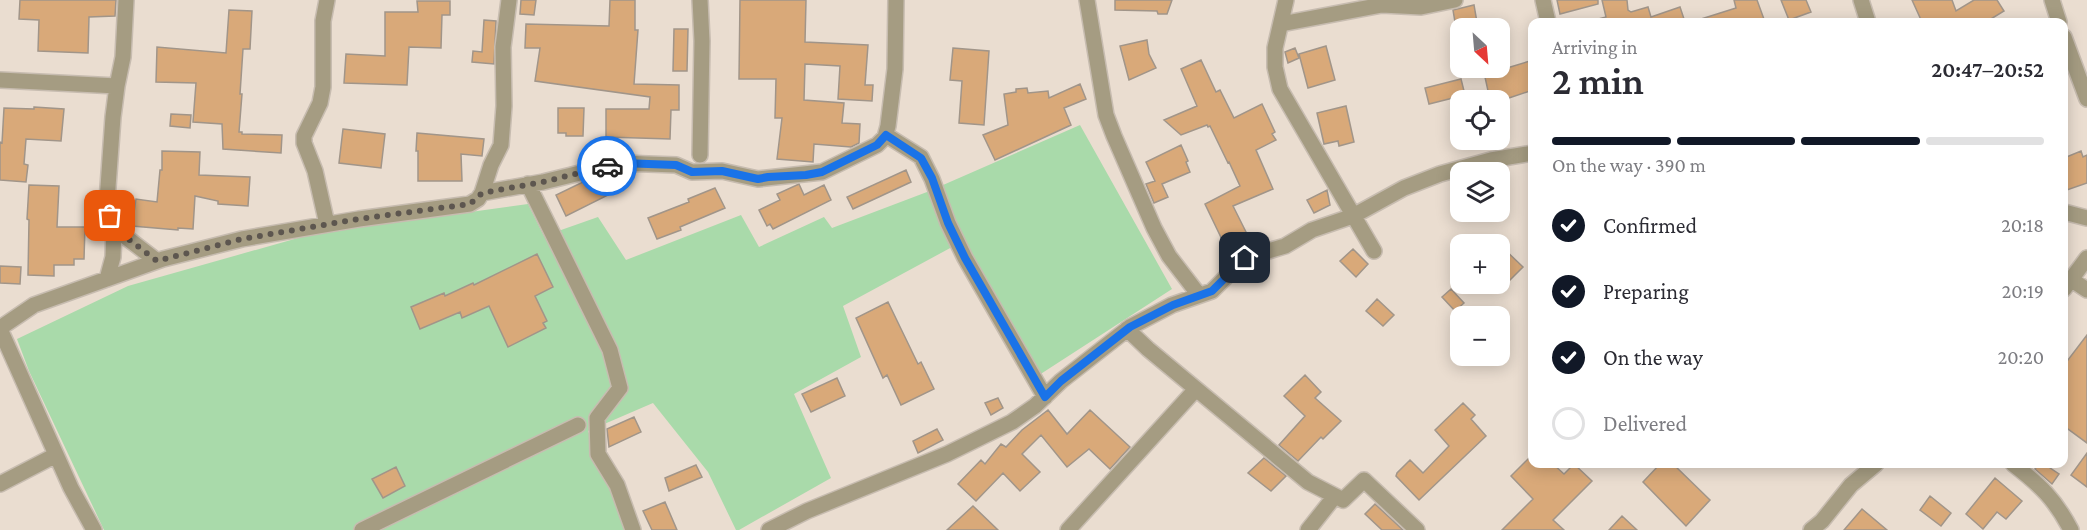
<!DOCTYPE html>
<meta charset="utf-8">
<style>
:root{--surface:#fff;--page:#f2f2f3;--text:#2b2b33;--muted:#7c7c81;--line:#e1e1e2;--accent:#111827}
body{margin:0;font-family:"Crimson Pro",serif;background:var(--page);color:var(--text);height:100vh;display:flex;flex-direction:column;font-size:22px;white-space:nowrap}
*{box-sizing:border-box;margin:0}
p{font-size:20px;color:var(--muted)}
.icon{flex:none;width:33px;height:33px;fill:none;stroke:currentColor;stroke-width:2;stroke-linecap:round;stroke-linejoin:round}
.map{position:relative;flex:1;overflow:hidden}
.side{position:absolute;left:1528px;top:18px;width:540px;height:450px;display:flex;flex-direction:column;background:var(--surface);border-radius:12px;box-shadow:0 3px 15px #0003}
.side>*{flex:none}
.needle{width:39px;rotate:154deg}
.buttons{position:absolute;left:1450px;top:18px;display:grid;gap:12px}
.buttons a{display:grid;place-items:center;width:60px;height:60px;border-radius:12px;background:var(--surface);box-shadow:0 3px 15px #0003;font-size:30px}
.pin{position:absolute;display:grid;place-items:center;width:51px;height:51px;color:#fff;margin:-26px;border-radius:12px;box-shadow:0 3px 9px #0006}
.courier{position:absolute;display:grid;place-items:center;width:60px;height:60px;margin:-30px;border:4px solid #1a73e8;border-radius:50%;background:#fff;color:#222;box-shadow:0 2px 8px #0007}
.summary em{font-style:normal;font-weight:600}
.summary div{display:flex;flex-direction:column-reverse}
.summary{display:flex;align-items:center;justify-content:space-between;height:102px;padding:0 24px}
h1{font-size:39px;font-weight:600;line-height:45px}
.bar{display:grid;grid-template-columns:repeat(4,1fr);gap:9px 6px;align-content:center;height:72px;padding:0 24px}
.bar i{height:8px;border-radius:4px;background:var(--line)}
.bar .active{background:var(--accent)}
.bar p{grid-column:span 4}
ol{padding:0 24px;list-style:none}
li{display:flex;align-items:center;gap:18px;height:66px}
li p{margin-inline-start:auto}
li .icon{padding:6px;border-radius:50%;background:var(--accent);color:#fff;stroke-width:4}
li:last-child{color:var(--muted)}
li i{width:33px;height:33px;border:3px solid var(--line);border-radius:50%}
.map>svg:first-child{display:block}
.green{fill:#a9daaa}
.building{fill:#d9a979;stroke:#a19589;stroke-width:1.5}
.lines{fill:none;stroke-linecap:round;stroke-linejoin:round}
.street-casing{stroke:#c7bcb0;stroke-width:18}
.street{stroke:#a59c82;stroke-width:15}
.done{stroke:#5d564f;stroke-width:6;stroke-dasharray:0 10.8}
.route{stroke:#1a73e8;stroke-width:8}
</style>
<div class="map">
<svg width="2087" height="530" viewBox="0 0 2087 530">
<rect width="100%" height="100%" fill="#eaddd0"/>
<!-- green -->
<path class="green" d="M1080 125 1172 289 1036 377 965 240 843 306 861 357 794 394 831 478 739 530H736L708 472 653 403 588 431 628 530H104L29 371 17 339 128 286 312 234 528 204 544 236 598 217 626 260 741 215 759 247 824 217 832 228 927 192Z"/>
<!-- building -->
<path class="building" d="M20 0H116L115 16 89 17 88 53 38 51 39 20 19 19Z
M521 0H536L534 15 520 14Z
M610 0H635V30H638L634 84 679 85V110H671L670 139 606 137V109H649L650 97 535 81 540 48H525L526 24 609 26Z
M740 0H806L805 42 868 45 865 85H873L872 101 838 99 840 66 805 64 804 100 844 103 842 123 860 124 859 143 851 147 814 144 813 162 777 159 782 118H775L776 79H739Z
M1115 0H1172L1167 14H1158L1157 11 1115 10Z
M1557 0H1598V4L1560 14Z
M1602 0H1627L1628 10 1631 12 1648 7 1651 17 1680 7 1685 22H1598V19L1606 17Z
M1734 0H1757L1765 22H1699L1698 20 1736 8Z
M1781 0H1806L1811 12 1789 20Z
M1912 0H1952L1956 11 1974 0H1997L2004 11 1986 22H1922Z
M417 1H450V15H442L441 48 409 47 407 85 344 83 346 54 385 56V12H418Z
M1474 5 1478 28H1456L1453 10Z
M229 10 252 11 250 49H243L240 94H242L239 132H242V134L282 135 281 153 223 149 222 124 193 122 196 83 156 82 157 47 226 53Z
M484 20 496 21 494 64 472 62 473 51 482 52Z
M674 29H688L687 71H673Z
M1147 40 1149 54 1156 68 1129 80 1120 46Z
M1326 46 1335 80 1308 88 1299 54Z
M953 48 989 51 984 125 959 123 962 81 950 80Z
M1295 48 1299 58 1288 63 1285 52Z
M1201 60 1216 92 1220 90 1234 118 1262 104 1275 132 1272 134 1276 140 1256 150 1273 189 1233 206 1250 240 1228 252 1205 204 1240 186 1229 162 1228 163 1210 126 1208 127 1207 125 1181 135 1164 120 1197 106 1181 69Z
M1530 61 1533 72V90L1509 98 1490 100 1483 68H1507Z
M1461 79 1465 95 1429 104 1425 88Z
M1080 84 1086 99 1064 108 1071 125 995 160 983 135 1008 125 1004 94 1016 92V89L1027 88 1028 93 1048 91 1049 98Z
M1346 106 1354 142 1339 146 1338 141 1324 144 1317 113Z
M34 107 64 109 61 141 26 139 24 164 28 165 26 182 0 180V142L2 143 4 108 34 109Z
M558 108H584L583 136H566V133H558Z
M171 114 191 115 190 128 170 126Z
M343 129 385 134 381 168 339 163Z
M417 133 484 139 482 156 461 154 462 181H418V151H416Z
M1181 145 1188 161 1186 162 1190 172 1162 184 1168 197 1154 203 1146 184 1155 181 1146 162Z
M162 151 200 152 199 175 250 177 248 206 218 204V201L195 196 193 229 178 228V230L132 226 136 199 157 202 160 170H162Z
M2081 151 2083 157 2087 155V183L2064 191V158Z
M906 170 911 182 853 209 847 197Z
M615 175 622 188 566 216 556 195 583 182 608 176 609 178Z
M799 184 804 195 824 185 831 200 773 229 770 224 767 226 759 210 780 200 777 194Z
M29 185 59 186 57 227H85L84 259H74V265H54V276L28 275 29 220 27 219Z
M715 188 725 208 680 227 681 230 657 239 648 218 689 202 688 199Z
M1327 190 1330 205 1314 213 1307 200Z
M1500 245 1523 267 1508 282 1500 275Z
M1353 249 1368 264 1356 277 1340 261Z
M537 254 553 287 535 296 547 321 543 323 546 328 508 347 489 306 462 318 460 312 420 329 411 307 444 293 445 296 473 283 474 285Z
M0 266 21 267 20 284 0 283Z
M1451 289 1464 303 1455 311 1442 297Z
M1377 299 1394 315 1383 326 1366 311Z
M888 302 918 364 921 362 934 389 901 405 887 375 883 378 856 318Z
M2087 335V443L2064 426V357L2068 360Z
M1305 375 1321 392 1315 398 1341 421 1323 439 1321 437 1298 461 1279 445 1305 416 1284 396Z
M837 378 845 396 811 412 802 394Z
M998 398 1003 408 991 415 985 403Z
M1463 403 1475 415 1471 419 1486 436 1419 500 1396 476 1397 473 1410 460 1423 473 1449 446 1435 430Z
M1048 410 1067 434 1090 410 1130 447 1110 469 1089 449 1067 467 1041 435 1022 454 1040 472 1020 491 1003 473 976 501 958 484 981 460 985 464 1001 444 1006 447 1022 430Z
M634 417 641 432 609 447 607 429Z
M937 429 943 440 918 453 913 441Z
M2087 453V487L2071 475Z
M1533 454V464H1553L1564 474 1574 464 1592 481 1553 520 1564 530H1502L1533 499 1511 476Z
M1264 458 1286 476 1271 491 1248 473Z
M1660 464H1673L1710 500 1686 526 1643 482Z
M2039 464H2044L2059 474 2052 484 2035 469Z
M696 465 702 477 669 491 665 478Z
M396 467 405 486 383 498 372 479Z
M1995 478 2022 501 2006 519 1997 512 1983 529 1966 514Z
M1930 496 1951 513 1941 526 1920 510Z
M665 502 677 530H652L643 511Z
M1375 504 1403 530H1382L1365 514Z
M973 506 998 530H947Z
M1862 509 1887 530H1844Z
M1622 516 1637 530H1609Z"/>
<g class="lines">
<!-- street casing -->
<g class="street-casing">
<path id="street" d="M327 0 323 21V87L320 103 304 136V143L315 171 327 224
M700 0 702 41 700 155
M1087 0 1106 115 1114 136 1154 228 1169 256 1199 295
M1286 0 1275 48V67L1280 89 1374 251
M1543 0 1548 22
M1861 0 1868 22
M2052 0 2059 22
M1281 24 1382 5 1421 7 1455 0
M2064 37 2087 99
M0 80 117 86 113 117 107 201 114 228 113 257 107 279
M117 86 123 57 126 0
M886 135 921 157 932 179 948 223 965 258 1045 397
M528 184 610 350 620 388 597 418 598 454 617 485 633 530
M482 193 543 182 621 163 676 165 692 172 722 171 758 179 822 172 877 145 885 137 888 126 895 69 896 0
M2064 212 2087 218
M114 228 157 261
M2072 280 2087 290
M2064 289 2087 258
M0 328 34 305 163 259 242 239 359 219 470 204 478 199 482 193 491 165 501 145 504 106 503 47 509 0
M0 329 71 488 94 530
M1127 329 1148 349 1308 482 1343 500 1364 480 1417 530
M2013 464C2040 485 2055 499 2071 530
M0 484 56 455
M362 530 578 425
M769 530 807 511 947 454 1012 422 1035 406 1061 381 1130 327 1172 305 1212 291 1245 258 1285 246 1312 230 1353 216 1404 188 1440 174 1491 160 1533 153
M1068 530 1196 389
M1308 530 1335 496
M1811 530 1822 521 1851 485 1876 464"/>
</g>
<!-- street -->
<use href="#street" class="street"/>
</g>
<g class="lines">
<!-- done -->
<path class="done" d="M110 216 114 228 157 261 242 239 358 219 470 204 482 193 543 182 607 166"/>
<!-- route -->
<path class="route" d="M607 166 621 163 676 165 692 172 722 171 758 179 768 177 806 175 822 172 877 145 886 135 921 158 932 178 948 223 965 258 1045 397 1061 381 1130 327 1173 305 1212 291 1245 258"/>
</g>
</svg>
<div class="buttons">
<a><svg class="needle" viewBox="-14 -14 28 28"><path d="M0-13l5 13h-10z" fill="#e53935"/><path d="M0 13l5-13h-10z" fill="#7c7c81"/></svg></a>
<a><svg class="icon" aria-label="locate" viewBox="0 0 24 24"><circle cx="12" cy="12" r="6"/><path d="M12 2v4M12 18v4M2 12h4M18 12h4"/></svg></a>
<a><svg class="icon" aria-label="layers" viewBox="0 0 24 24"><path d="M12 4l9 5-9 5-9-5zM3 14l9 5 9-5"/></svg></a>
<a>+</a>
<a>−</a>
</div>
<div class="pin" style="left:110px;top:216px;background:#ea580c"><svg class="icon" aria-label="bag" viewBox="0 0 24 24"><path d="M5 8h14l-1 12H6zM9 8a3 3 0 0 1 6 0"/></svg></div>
<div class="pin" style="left:1245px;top:258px;background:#1f2937"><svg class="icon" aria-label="home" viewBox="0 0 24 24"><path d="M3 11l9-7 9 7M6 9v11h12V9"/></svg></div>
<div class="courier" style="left:607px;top:166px"><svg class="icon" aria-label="car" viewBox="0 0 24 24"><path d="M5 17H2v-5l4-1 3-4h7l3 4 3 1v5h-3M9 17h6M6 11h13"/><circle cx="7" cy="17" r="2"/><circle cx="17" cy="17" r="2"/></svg></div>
<section class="side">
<div class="summary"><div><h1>2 min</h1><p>Arriving in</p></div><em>20:47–20:52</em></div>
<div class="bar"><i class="active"></i><i class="active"></i><i class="active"></i><i></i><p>On the way · 390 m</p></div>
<ol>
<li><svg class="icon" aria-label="check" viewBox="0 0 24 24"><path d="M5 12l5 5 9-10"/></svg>Confirmed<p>20:18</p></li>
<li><svg class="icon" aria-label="check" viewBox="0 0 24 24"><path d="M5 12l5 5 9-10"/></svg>Preparing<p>20:19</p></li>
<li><svg class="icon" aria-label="check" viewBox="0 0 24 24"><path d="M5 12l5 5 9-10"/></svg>On the way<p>20:20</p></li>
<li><i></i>Delivered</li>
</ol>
</section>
</div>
